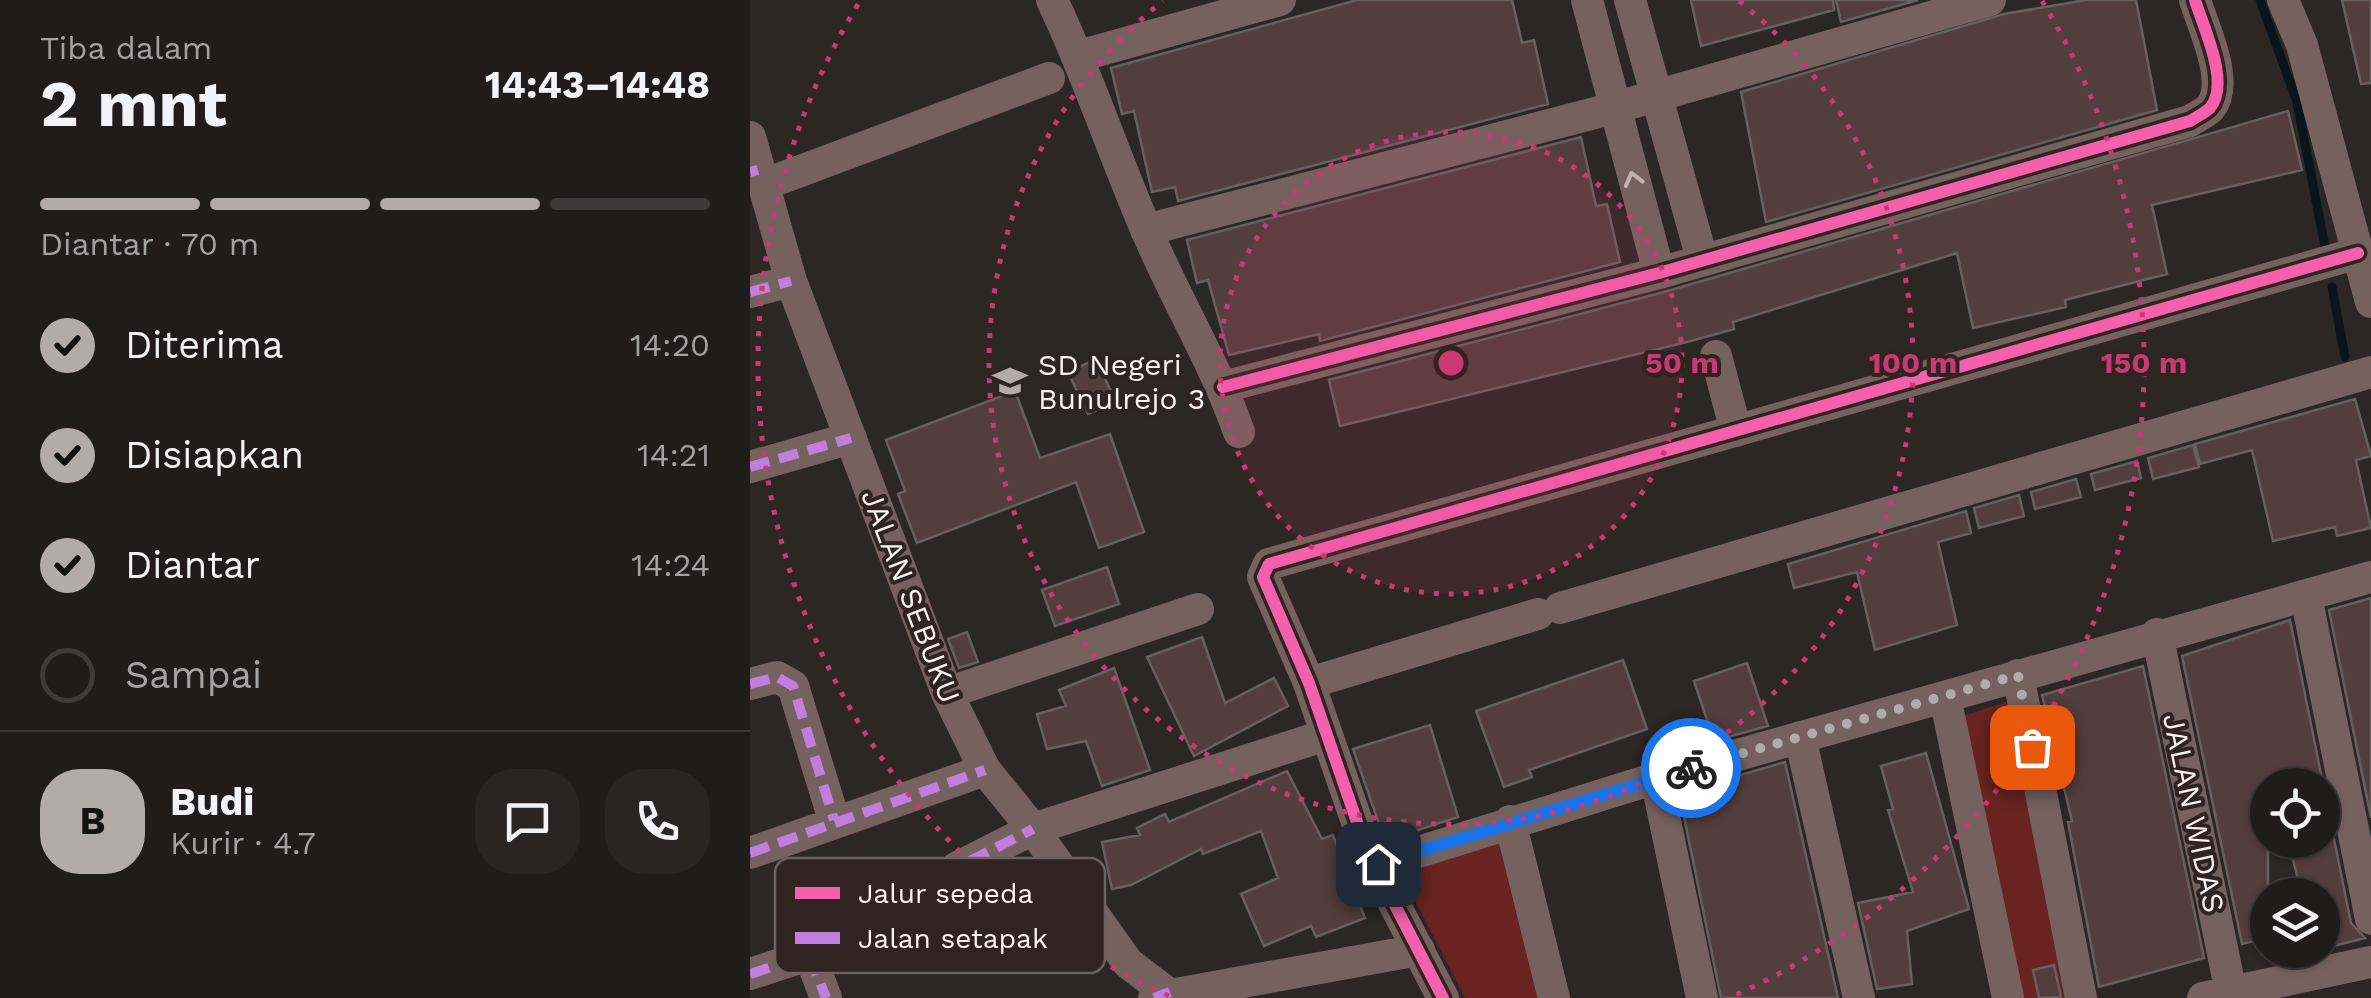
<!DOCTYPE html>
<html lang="id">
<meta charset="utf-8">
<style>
:root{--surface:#211c1c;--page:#292525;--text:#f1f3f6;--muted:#a2a1a3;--line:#3e3a3b;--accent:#b3abaa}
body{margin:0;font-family:"Work Sans",sans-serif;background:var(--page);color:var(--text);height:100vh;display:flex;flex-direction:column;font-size:38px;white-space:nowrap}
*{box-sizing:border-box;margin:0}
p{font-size:32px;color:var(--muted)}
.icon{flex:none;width:55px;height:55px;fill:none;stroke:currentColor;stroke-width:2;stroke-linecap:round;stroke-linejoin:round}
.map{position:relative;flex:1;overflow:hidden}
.side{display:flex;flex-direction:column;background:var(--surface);width:750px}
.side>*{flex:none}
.tools{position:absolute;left:1500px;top:768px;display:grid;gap:20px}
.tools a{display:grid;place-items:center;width:90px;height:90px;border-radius:50%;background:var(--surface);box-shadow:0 2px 8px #0004,0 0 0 2px var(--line);font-size:50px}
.pin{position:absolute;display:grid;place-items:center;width:85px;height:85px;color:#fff;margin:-42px;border-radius:20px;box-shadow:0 5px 15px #0006}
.courier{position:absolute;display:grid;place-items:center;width:100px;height:100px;margin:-50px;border:8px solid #1a73e8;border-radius:50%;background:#fff;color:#222;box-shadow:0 2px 12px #0007}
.headline em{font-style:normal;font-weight:700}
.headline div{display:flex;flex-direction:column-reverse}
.headline{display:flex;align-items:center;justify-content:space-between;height:170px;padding:0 40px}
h1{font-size:65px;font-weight:700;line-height:75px}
.bar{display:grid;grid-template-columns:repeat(4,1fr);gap:15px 10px;align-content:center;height:120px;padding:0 40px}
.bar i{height:12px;border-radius:8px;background:var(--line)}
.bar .current{background:var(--accent)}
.bar p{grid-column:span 4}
.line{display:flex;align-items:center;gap:25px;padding:0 40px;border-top:2px solid var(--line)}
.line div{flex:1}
.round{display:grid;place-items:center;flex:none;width:105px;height:105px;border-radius:40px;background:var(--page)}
ol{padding:0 40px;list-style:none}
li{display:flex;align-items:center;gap:30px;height:110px}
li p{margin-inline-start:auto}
li .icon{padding:10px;border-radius:50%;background:var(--accent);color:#111;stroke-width:4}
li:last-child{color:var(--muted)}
li i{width:55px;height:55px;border:5px solid var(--line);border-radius:50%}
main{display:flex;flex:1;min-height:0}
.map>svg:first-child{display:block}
.green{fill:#692421}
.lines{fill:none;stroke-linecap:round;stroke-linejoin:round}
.stream{stroke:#09151b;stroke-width:9}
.building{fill:#523e3d;stroke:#66605f;stroke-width:2.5}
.minor{stroke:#75625f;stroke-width:32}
.quiet{stroke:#c07fdc;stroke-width:10;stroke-dasharray:20 10;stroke-linecap:butt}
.cycleway-casing{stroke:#2f2422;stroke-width:19}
.cycleway{stroke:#f560ab;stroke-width:12}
.oneway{stroke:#bfb2b0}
.done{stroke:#b3abaa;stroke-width:10;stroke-dasharray:0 18}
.route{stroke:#1a73e8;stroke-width:12}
.ring{fill:none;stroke:#cb3972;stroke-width:5;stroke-dasharray:5 10}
.labels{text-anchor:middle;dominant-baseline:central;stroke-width:8;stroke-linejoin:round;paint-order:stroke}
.poi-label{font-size:30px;fill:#fbf3f2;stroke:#2f2422;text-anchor:start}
.street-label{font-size:30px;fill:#fbf3f2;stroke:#2f2422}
.key{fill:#2f2422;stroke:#6c6260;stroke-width:2.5}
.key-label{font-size:28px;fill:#fbf3f2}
.centre{fill:#cb3972;stroke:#2f2422;stroke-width:5}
.ring-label{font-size:30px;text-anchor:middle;font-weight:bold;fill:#cb3972;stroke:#2f2422;stroke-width:8;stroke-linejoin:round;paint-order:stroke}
</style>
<main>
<section class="side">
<div class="headline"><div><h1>2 mnt</h1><p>Tiba dalam</p></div><em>14:43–14:48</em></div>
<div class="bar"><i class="current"></i><i class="current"></i><i class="current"></i><i></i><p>Diantar · 70 m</p></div>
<ol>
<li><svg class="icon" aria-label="check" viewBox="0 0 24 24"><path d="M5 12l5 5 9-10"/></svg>Diterima<p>14:20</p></li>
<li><svg class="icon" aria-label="check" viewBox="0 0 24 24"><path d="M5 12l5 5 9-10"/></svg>Disiapkan<p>14:21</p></li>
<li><svg class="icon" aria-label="check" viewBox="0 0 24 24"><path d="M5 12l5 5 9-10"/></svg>Diantar<p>14:24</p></li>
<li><i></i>Sampai</li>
</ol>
<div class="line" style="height:180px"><b class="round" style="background:var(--accent);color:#111">B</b><div><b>Budi</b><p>Kurir · 4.7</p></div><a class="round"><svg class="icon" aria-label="chat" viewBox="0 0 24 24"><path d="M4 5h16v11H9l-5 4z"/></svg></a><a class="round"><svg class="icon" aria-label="phone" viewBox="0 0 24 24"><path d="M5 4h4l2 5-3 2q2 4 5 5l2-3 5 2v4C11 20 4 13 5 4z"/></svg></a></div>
</section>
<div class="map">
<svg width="1621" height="998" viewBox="0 0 1621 998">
<rect width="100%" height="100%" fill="#2c2625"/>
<!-- green -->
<path class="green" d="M1255 702 1260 708 1320 998H1272L1211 717Z
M747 843 756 847 792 998H715L660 891 672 865Z"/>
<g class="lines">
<!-- stream -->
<path class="stream" d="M1510 0 1547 102 1575 247
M1582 287 1595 357"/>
</g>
<!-- building -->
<path class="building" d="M607 0H762L772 43 784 40 798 104 428 201 425 187 402 192 384 111 372 114 361 68Z
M941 0H1083L1084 10 951 46Z
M1086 0H1168L1091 22Z
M1336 0H1386L1407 110 1016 222 991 92 1254 14Z
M1592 0H1621V83L1611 84Z
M1538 111 1552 170 1402 205 1417 274 1315 300 1316 307 1223 328 1207 253 983 322 984 329 941 341 590 426 579 380 914 292Z
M831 137 846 206 857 204 870 262 570 341 569 334 479 355 458 280 447 283 437 240Z
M346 359 366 402 338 414 318 372Z
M265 391 290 458 360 434 394 532 349 548 326 482 167 543 148 494 155 491 136 440Z
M1605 399 1621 456 1606 460 1621 528 1587 536 1585 527 1523 541 1502 450 1450 464 1445 444Z
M1443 445 1449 467 1403 479 1398 458Z
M1387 461 1391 478 1345 490 1341 474Z
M1326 479 1331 497 1285 509 1281 492Z
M1269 495 1274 516 1229 528 1224 508Z
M1216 511 1221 533 1188 542 1207 625 1125 650 1107 572 1044 588 1038 564Z
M357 567 369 604 305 626 292 590Z
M1621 598V818L1579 610Z
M1540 620 1601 923 1615 938 1572 949V895H1552L1538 840H1572V785H1524L1523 780 1518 781V938L1492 944 1432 656Z
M217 632 228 662 209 668 198 639Z
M452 637 475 703 524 678 538 706 444 756 397 657Z
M873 660 897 729 779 770 782 777 754 787 726 711Z
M997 663 1018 726 964 741 944 681Z
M1393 666 1454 958 1349 987 1318 822 1322 821 1292 695Z
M364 668 400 770 352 786 336 741 297 749 287 714 316 706 309 690Z
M680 725 708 817 635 841 603 749Z
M1176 753 1219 909 1157 931 1162 984 1127 989 1108 903 1163 892 1138 810 1143 809 1131 766Z
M1035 762 1088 998H971L930 797 935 791Z
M537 771 572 839 583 835 615 918 566 937 561 926 514 946 491 894 528 878 511 831 453 854 451 849 381 885 362 889 352 842 390 835 387 828 415 814 419 822Z
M1304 965 1311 997 1289 998 1283 970Z"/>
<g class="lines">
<!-- minor -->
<path class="minor" d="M302 0C338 75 363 153 396 229 425 298 464 361 489 432
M837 0 909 273
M880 0 952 259
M1533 0 1552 45 1621 302
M329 56 530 0
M0 137 41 281 197 693 235 770 283 829 378 963 424 998
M13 185 299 78
M396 230 864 108 1240 0
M0 292 41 281
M966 356 986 431
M473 387 909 273 1440 121C1446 117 1455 113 1460 108 1481 83 1453 27 1445 0
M0 467 101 438
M1556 596 1621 919
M810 608 1621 372
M1407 634 1481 992
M1268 675 1331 998
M559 683 788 614
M0 684 27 677 43 686 84 820
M197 693 448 609
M1195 697 1258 998
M1050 737 1109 998
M906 778 952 998
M760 821 804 998
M0 853 235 770
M627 865 906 778 1621 577
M60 956 76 998
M0 974 204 907 208 896 206 868 283 829 573 736
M404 998 669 950
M693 998 617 851 559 683 513 577 519 564 1608 253
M1453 998 1621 962"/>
<!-- quiet -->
<path class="quiet" d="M0 172 8 170
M0 292 41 281
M0 467 101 438
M0 684 27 677 43 686 84 820
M0 853 235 770
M60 956 76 998
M0 974 204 907 208 896 206 868 283 829
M404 998 420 992"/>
<!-- cycleway casing -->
<g class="cycleway-casing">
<path id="cycleway" d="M473 387 909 273 1440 121C1446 117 1455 113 1460 108 1481 83 1453 27 1445 0
M693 998 617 851 559 683 513 577 519 564 1608 253"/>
</g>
<!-- cycleway -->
<use href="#cycleway" class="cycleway"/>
</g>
<!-- one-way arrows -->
<defs><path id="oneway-chevron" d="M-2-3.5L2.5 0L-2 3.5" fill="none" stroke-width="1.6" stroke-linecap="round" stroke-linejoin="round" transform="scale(2.5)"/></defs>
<use class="oneway" href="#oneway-chevron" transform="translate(883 179) rotate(-105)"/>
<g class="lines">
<!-- done -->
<path class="done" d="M941 768 1268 675 1282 747"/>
<!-- route -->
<path class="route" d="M628 864 941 768"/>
</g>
<!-- distance rings -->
<circle cx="701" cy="363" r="231" fill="#cb3972" fill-opacity=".12"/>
<g class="ring">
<circle cx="701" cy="363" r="231"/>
<path d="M989 1A462 462 0 1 1 413 1"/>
<path d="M419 996A693 693 0 0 1 110 1M1292 1A693 693 0 0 1 983 996"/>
</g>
<!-- icons -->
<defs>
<g id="school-bare" transform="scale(2.7)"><path d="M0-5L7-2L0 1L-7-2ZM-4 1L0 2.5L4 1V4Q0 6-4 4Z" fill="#b3abaa" stroke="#2f2422" stroke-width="2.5" paint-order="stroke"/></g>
</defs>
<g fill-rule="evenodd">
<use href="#school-bare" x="260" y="381"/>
</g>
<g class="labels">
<!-- poi labels -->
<g class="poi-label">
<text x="288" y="364">SD Negeri<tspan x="288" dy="34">Bunulrejo 3</tspan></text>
</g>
<!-- street labels -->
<g class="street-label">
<text transform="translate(161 596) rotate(69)">JALAN SEBUKU</text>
<text transform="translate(1444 813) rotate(78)">JALAN WIDAS</text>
</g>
</g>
<!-- legend -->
<rect x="25" y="858" width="330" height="115" rx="15" class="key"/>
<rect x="45" y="887" width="45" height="12" fill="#f560ab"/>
<rect x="45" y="932" width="45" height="12" fill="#c07fdc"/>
<g class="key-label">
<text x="108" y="903">Jalur sepeda</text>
<text x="108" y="948">Jalan setapak</text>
</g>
<circle cx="701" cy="363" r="15" class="centre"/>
<g class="ring-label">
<text x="932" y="373">50 m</text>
<text x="1163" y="373">100 m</text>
<text x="1394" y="373">150 m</text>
</g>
</svg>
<div class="tools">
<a><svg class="icon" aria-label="locate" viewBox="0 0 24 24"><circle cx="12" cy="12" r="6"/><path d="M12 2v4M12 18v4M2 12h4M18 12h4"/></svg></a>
<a><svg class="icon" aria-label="layers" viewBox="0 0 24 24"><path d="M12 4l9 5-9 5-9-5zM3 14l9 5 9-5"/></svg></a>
</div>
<div class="pin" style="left:1282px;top:747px;background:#ea580c"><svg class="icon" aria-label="bag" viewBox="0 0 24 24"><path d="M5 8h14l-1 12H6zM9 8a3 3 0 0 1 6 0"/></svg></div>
<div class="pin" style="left:628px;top:864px;background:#1f2937"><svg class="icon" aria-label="home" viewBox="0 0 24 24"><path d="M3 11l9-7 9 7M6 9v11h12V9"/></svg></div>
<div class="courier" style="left:941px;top:768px"><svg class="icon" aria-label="bike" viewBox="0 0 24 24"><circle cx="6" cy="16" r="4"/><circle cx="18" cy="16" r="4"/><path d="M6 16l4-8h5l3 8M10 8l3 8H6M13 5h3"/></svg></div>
</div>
</main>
